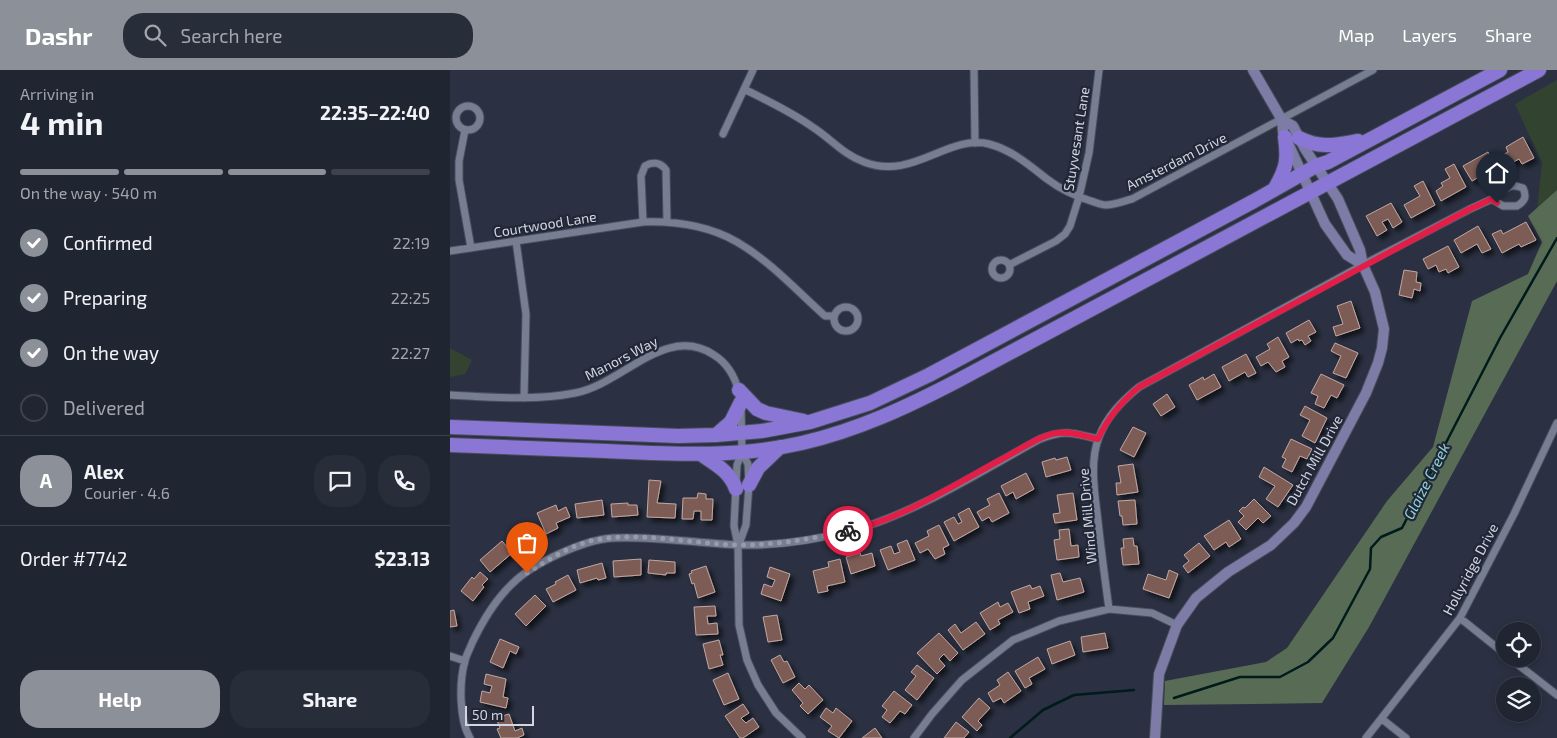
<!DOCTYPE html>
<meta charset="utf-8">
<style>
:root{--surface:#202532;--page:#282d3a;--text:#f1f3f6;--muted:#a2a5ac;--line:#3d424d;--accent:#8c9099}
body{margin:0;font-family:"Exo 2",sans-serif;background:var(--page);color:var(--text);height:100vh;display:flex;flex-direction:column;font-size:19px;white-space:nowrap}
*{box-sizing:border-box;margin:0}
p{font-size:16px;color:var(--muted)}
.icon{flex:none;width:28px;height:28px;fill:none;stroke:currentColor;stroke-width:2;stroke-linecap:round;stroke-linejoin:round}
.map{position:relative;flex:1;overflow:hidden}
.drawer{display:flex;flex-direction:column;background:var(--surface);width:450px}
.drawer>*{flex:none}
.tools{position:absolute;left:1046px;top:552px;display:grid;gap:10px}
.tools a{display:grid;place-items:center;width:45px;height:45px;border-radius:50%;background:var(--surface);box-shadow:0 2px 8px #0003,0 0 0 1px var(--line);font-size:25px}
.scale{position:absolute;left:15px;bottom:12px;width:69px;box-sizing:border-box;padding-left:5px;border:2px solid #d2d6e1;border-top:0;font-size:14px;line-height:18px;white-space:nowrap;color:#d2d6e1;-webkit-text-stroke:4px #222738;paint-order:stroke}
.pin{position:absolute;display:grid;place-items:center;width:42px;height:42px;color:#fff;margin:-51px -21px;border-radius:50% 50% 50% 0;rotate:-45deg;box-shadow:0 0 5px #0007}
.pin .icon{rotate:45deg}
.courier{position:absolute;display:grid;place-items:center;width:50px;height:50px;margin:-25px;border:4px solid #e11d48;border-radius:50%;background:#fff;color:#222;box-shadow:0 1px 6px #0007}
.head em{font-style:normal;font-weight:700}
.head div{display:flex;flex-direction:column-reverse}
.head{display:flex;align-items:center;justify-content:space-between;height:85px;padding:0 20px}
h1{font-size:32px;font-weight:700;line-height:38px}
.bar{display:grid;grid-template-columns:repeat(4,1fr);gap:8px 5px;align-content:center;height:60px;padding:0 20px}
.bar i{height:6px;border-radius:4px;background:var(--line)}
.bar .selected{background:var(--accent)}
.bar p{grid-column:span 4}
.line{display:flex;align-items:center;gap:12px;padding:0 20px;border-top:1px solid var(--line)}
.line div{flex:1}
.round{display:grid;place-items:center;flex:none;width:52px;height:52px;border-radius:20px;background:var(--page)}
ol{padding:0 20px;list-style:none}
li{display:flex;align-items:center;gap:15px;height:55px}
li p{margin-inline-start:auto}
li .icon{padding:5px;border-radius:50%;background:var(--accent);color:#fff;stroke-width:4}
li:last-child{color:var(--muted)}
li i{width:28px;height:28px;border:2px solid var(--line);border-radius:50%}
.primary-button{display:flex;gap:10px;margin-top:auto;padding:10px 20px}
.primary-button a{flex:1;height:58px;border-radius:20px;background:var(--accent);color:#fff;font-size:20px;font-weight:700;line-height:58px;text-align:center}
.primary-button a+a{background:var(--page);color:var(--text)}
header{display:flex;align-items:center;gap:30px;box-sizing:border-box;height:70px;padding:0 25px;background:var(--accent);color:#fff}
header strong{font-size:24px}
nav{display:flex;gap:28px;margin-inline-start:auto;font-size:18px}
.search{width:350px;height:45px;background:var(--page);display:flex;align-items:center;gap:12px;box-sizing:border-box;padding:0 18px;border-radius:20px;color:var(--muted);font-size:19px}
main{display:flex;flex:1;min-height:0}
.map>svg:first-child{display:block}
.green{fill:#324330}
.forest{fill:#586c55}
.lines{fill:none;stroke-linecap:round;stroke-linejoin:round}
.stream{stroke:#001b1c;stroke-width:2.5}
.building{fill:#7d5c57;stroke:#c1a7a2;filter:url(#shadow)}
.street-casing{stroke:#494e5c;stroke-width:9}
.secondary-casing{stroke:#494e5c;stroke-width:12}
.highway-casing{stroke:#494e5c;stroke-width:16}
.street{stroke:#777e92;stroke-width:7}
.secondary{stroke:#7d7ca6;stroke-width:10}
.highway{stroke:#8a77d5;stroke-width:14}
.done{stroke:#989ca9;stroke-width:5;stroke-dasharray:0 9}
.route{stroke:#e11d48;stroke-width:6}
.labels{text-anchor:middle;dominant-baseline:central;stroke-width:4.5;stroke-linejoin:round;paint-order:stroke}
.street-label{font-size:14px;fill:#d2d6e1;stroke:#222738}
.water-label{font-size:15px;font-style:italic;fill:#8cd6d7;stroke:#222738}
</style>
<header>
<strong>Dashr</strong>
<div class="search"><svg class="icon" aria-label="search" viewBox="0 0 24 24"><circle cx="10" cy="10" r="6"/><path d="M15 15l6 6"/></svg>Search here</div>
<nav><a>Map</a><a>Layers</a><a>Share</a></nav>
</header>
<main>
<section class="drawer">
<div class="head"><div><h1>4 min</h1><p>Arriving in</p></div><em>22:35–22:40</em></div>
<div class="bar"><i class="selected"></i><i class="selected"></i><i class="selected"></i><i></i><p>On the way · 540 m</p></div>
<ol>
<li><svg class="icon" aria-label="check" viewBox="0 0 24 24"><path d="M5 12l5 5 9-10"/></svg>Confirmed<p>22:19</p></li>
<li><svg class="icon" aria-label="check" viewBox="0 0 24 24"><path d="M5 12l5 5 9-10"/></svg>Preparing<p>22:25</p></li>
<li><svg class="icon" aria-label="check" viewBox="0 0 24 24"><path d="M5 12l5 5 9-10"/></svg>On the way<p>22:27</p></li>
<li><i></i>Delivered</li>
</ol>
<div class="line" style="height:90px"><b class="round" style="background:var(--accent);color:#fff">A</b><div><b>Alex</b><p>Courier · 4.6</p></div><a class="round"><svg class="icon" aria-label="chat" viewBox="0 0 24 24"><path d="M4 5h16v11H9l-5 4z"/></svg></a><a class="round"><svg class="icon" aria-label="phone" viewBox="0 0 24 24"><path d="M5 4h4l2 5-3 2q2 4 5 5l2-3 5 2v4C11 20 4 13 5 4z"/></svg></a></div>
<div class="line" style="height:65px"><div>Order #7742</div><b>$23.13</b></div>
<div class="primary-button"><a>Help</a><a>Share</a></div>
</section>
<div class="map">
<svg width="1107" height="668" viewBox="0 0 1107 668">
<defs>
<filter id="shadow"><feDropShadow dx="4" dy="4" stdDeviation="2.5" flood-color="#0009"/></filter>
</defs>
<rect width="100%" height="100%" fill="#2b3142"/>
<!-- green -->
<path class="green" d="M1107 10V120L1087 139 1092 93 1065 34Z
M0 278 22 290 15 304 0 307Z"/>
<!-- forest -->
<path class="forest" d="M1107 120V211L919 557 872 633 714 635 715 611 816 592 837 578 937 431 983 377 1022 231 1078 204 1092 172 1078 146Z"/>
<g class="lines">
<!-- stream -->
<path class="stream" d="M724 628 790 607H830L858 592 883 568 920 499 921 478 931 467 952 458 1050 268 1107 168
M560 668 593 640 624 625 684 620"/>
</g>
<!-- building -->
<path class="building" d="M1073 67 1084 88 1072 94 1069 89 1056 96 1051 86 1058 82 1056 77Z
M1038 82 1047 100 1039 104 1038 102 1022 111 1013 96Z
M1004 94 1016 117 991 131 986 121 993 116 991 113 1000 108 995 99Z
M973 111 985 135 961 148 954 135 970 126 964 116Z
M941 133 952 152 943 158 938 149 932 152 937 160 927 166 916 146Z
M1076 152 1086 170 1071 177 1069 174 1052 183 1042 164 1051 160 1053 164Z
M1028 156 1041 179 1032 183 1027 174 1011 183 1004 170Z
M998 176 1009 197 998 203 996 199 989 202 986 195 978 199 973 189Z
M954 200 967 202 966 212 971 213 970 221 964 219 962 228 949 225Z
M901 231 910 258 886 266 883 257 893 254 887 236Z
M859 250 866 262 858 266 861 271 855 275 852 270 849 271 848 269 841 273 836 263Z
M828 267 839 287 832 291 835 297 826 302 818 292 811 296 806 287 820 279 817 274Z
M885 273 908 283 896 308 883 303 891 286 881 281Z
M796 284 806 303 798 307 795 302 779 311 772 297Z
M764 304 771 317 747 330 739 315 753 307 754 310Z
M871 304 894 315 887 328 881 325 874 338 865 334 868 326 861 323Z
M717 324 725 337 711 346 703 334Z
M855 336 877 348 865 373 852 366 860 350 850 345Z
M683 357 696 363 684 387 670 380Z
M841 369 862 379 857 389 850 386 842 402 832 397 836 389 832 387Z
M617 387 621 400 596 407 592 392 605 388 606 390Z
M683 394 688 422 667 425 666 413H671L668 396Z
M814 397 843 415 828 437 816 429 825 416 809 407Z
M576 403 584 419 566 429 563 422 556 426 551 416Z
M199 410 211 411 207 433 226 434 225 448 197 447Z
M248 423 256 424V429H263L262 450H251V441H244L243 449H232L233 428H247Z
M549 423 559 443 542 452 539 447 532 451 527 442 540 435 537 429Z
M623 423 627 450 605 453 603 444 610 443 607 425Z
M804 429 821 446 813 453 808 448 796 460 788 452 794 446 789 441 793 437 795 438Z
M152 430 154 445 127 448 125 434Z
M685 430 687 454 673 455 672 446H670L668 431Z
M178 433V435H187L188 445 162 447 161 434Z
M106 435 108 441 116 437 120 447 106 453 108 458 96 464 87 443Z
M519 438 529 457 504 471 494 452 504 447 508 454 512 452 508 444Z
M779 450 791 469 779 477 776 472 764 480 754 466Z
M82 455 89 467 67 480 60 469Z
M489 455 499 475 493 478 495 484 485 489 478 479 470 483 465 473 479 466 477 461Z
M619 459 621 476 628 475 629 487 607 490 604 470 610 469 609 460Z
M683 468 684 476H687L689 494 673 495 671 478H674L673 469Z
M457 470 465 490 438 500 430 480 441 476 444 484 450 482 447 474Z
M52 471 62 483 40 502 30 490Z
M749 473 760 486 738 503 733 496 739 491 734 485Z
M410 483 411 486 422 483 425 496 401 504 396 487Z
M191 489V505L164 507 163 491Z
M390 489 395 512 377 516 378 521 368 523 363 501 379 497 378 492Z
M199 490 225 492V503H216V505L198 503Z
M152 493 156 508 148 510 147 508 130 513 127 500Z
M256 496 265 522 248 528 244 513 242 514 239 504 242 503 241 501Z
M320 497 340 504 331 531 311 524 314 514 322 517 325 510 317 507Z
M719 500 728 504 719 528 693 519 698 504 716 510Z
M30 502 38 509 32 515 34 517 23 531 11 521 22 507 24 509Z
M610 503 613 512 630 508 634 522 607 530 601 505Z
M118 505 126 520 103 532 96 519 106 514 105 512Z
M580 515 582 519 590 516 594 526 578 532 580 539 569 543 561 522Z
M85 525 96 536 76 556 65 544Z
M548 532 550 537 558 533 563 542 548 550 550 554 540 560 530 543Z
M265 536 266 546H257L258 554 267 553 268 564 246 565 244 537Z
M4 540 7 556 0 557V541Z
M327 545 332 570 318 572 313 547Z
M526 552 535 564 513 580 498 560 505 554 511 563Z
M489 563 508 583 500 591 494 584 489 589 495 596 487 604 467 583Z
M655 563 658 578 633 582 631 567Z
M50 569 69 577 66 584 60 581 53 598 40 592Z
M269 570 273 585H270L273 595 259 599 253 574Z
M620 571 625 585 602 594 597 579Z
M330 585 334 592 337 591 345 607 333 613 321 590Z
M588 587 595 599 579 608 582 614 575 618 565 601Z
M467 595 484 608 467 630 455 620 466 606 461 602Z
M558 602 571 621 554 633 551 628 543 632 538 623 550 615 547 610Z
M278 603 289 629 274 635 263 610Z
M36 604 56 609 53 627 58 628 56 638 30 632 32 621 40 623 42 616 34 614Z
M349 613 355 619 359 615 373 630 358 644 350 636 353 633 342 620Z
M444 621 462 635 455 644 450 641 440 653 432 647 437 640 432 636Z
M529 628 540 638 528 651 532 655 527 661 512 647Z
M293 634 299 643 291 648 296 653 303 648 309 657 293 668H290L275 646Z
M376 638 383 643 386 638 402 651 389 668 378 661 382 656 370 647Z
M59 644 65 661 72 658 74 665 67 668H51L47 659 50 658 46 648Z
M506 652 519 662 514 668H494Z
M425 658 432 668H412Z"/>
<g class="lines">
<!-- street casing -->
<g class="street-casing">
<path id="street" d="M524 0 525 73
M294 19C318 31 342 42 364 58 381 69 394 85 414 92 463 111 497 64 539 74 562 80 579 95 597 109 610 119 625 126 641 131 645 132 651 135 656 135 664 135 674 131 682 129L923 0
M6 48a12 12 0 1 1 24 0a12 12 0 1 1-24 0Z
M15 60 9 91V110L21 178
M273 64 303 0
M193 152 191 106 195 96C203 91 211 93 216 100L217 152
M66 171 76 244 74 328
M0 181 193 152C225 151 259 156 287 172 320 191 347 221 375 246H384
M542 199a9 9 0 1 1 18 0a9 9 0 1 1-18 0Z
M559 195 606 171 615 164 620 156 629 127 639 83 649 0
M384 249a12 12 0 1 1 24 0a12 12 0 1 1-24 0Z
M0 325C42 327 84 331 125 323 173 314 216 253 264 285 277 293 285 307 289 322
M291 337 292 382 287 395 284 456 288 475 289 555 297 590 308 615 326 643 352 668
M289 474 296 455 299 415 298 394 292 382
M659 539C655 509 651 480 648 451 645 425 639 392 649 367 657 346 672 331 689 317L922 190 1020 139 1042 129 1049 122 1061 116H1066L1073 118C1077 127 1075 131 1067 136H1053L1042 129
M1010 548 1055 584
M0 586 15 591
M1061 589 1107 625
M932 649 956 668
M20 668C9 650 9 611 15 591 16 585 20 579 22 573 32 552 45 530 62 514 83 493 133 470 163 468 205 466 246 473 288 475 327 476 366 470 404 460 466 443 533 400 590 369 615 359 623 363 648 369
M464 668 482 644 512 610 563 570 583 562 609 551 659 539 702 543 727 555
M916 668 1010 548 1064 444 1107 353"/>
</g>
<!-- secondary casing -->
<g class="secondary-casing">
<path id="secondary" d="M803 0 832 50 833 62 875 154 897 185 913 195
M705 668 709 604 727 555 746 528 778 502 821 475 844 453 856 437 916 323 928 293 932 278 934 259 925 222 913 195 910 180 888 129 855 79 843 56 832 50"/>
</g>
<!-- highway casing -->
<g class="highway-casing">
<path id="highway" d="M849 68C871 79 885 75 908 71
M825 118C837 98 838 89 835 67
M289 320 307 339 316 343 354 351
M0 357 228 366 266 365 312 361 360 352 420 333 479 305 804 131 866 96 878 92 1050 0
M266 365 281 352 291 332
M0 375C52 377 104 379 156 381 222 384 287 388 352 373 408 360 457 337 507 311L1089 0
M252 385C267 395 280 402 286 419
M299 415 308 398 330 377"/>
</g>
<!-- street -->
<use href="#street" class="street"/>
<!-- secondary -->
<use href="#secondary" class="secondary"/>
<!-- highway -->
<use href="#highway" class="highway"/>
</g>
<g class="lines">
<!-- done -->
<path class="done" d="M77 503C98 490 120 475 145 470 192 461 241 474 289 475 326 475 361 469 398 461"/>
<!-- route -->
<path class="route" d="M398 461C450 450 506 414 552 389 568 381 590 365 607 363 621 361 635 366 648 369 658 347 671 332 689 317L1020 139 1042 129 1047 133"/>
</g>
<g class="labels">
<!-- street labels -->
<g class="street-label">
<text transform="translate(626 69) rotate(-81)">Stuyvesant Lane</text>
<text transform="translate(726 91) rotate(-27)">Amsterdam Drive</text>
<text transform="translate(95 154) rotate(-9)">Courtwood Lane</text>
<text transform="translate(171 288) rotate(-27)">Manors Way</text>
<text transform="translate(864 390) rotate(-61)">Dutch Mill Drive</text>
<text transform="translate(637 446) rotate(-95)">Wind Mill Drive</text>
<text transform="translate(1020 499) rotate(-62)">Hollyridge Drive</text>
</g>
<!-- water labels -->
<g class="water-label">
<text transform="translate(976 411) rotate(-63)">Glaize Creek</text>
</g>
</g>
</svg>
<div class="tools">
<a><svg class="icon" aria-label="locate" viewBox="0 0 24 24"><circle cx="12" cy="12" r="6"/><path d="M12 2v4M12 18v4M2 12h4M18 12h4"/></svg></a>
<a><svg class="icon" aria-label="layers" viewBox="0 0 24 24"><path d="M12 4l9 5-9 5-9-5zM3 14l9 5 9-5"/></svg></a>
</div>
<div class="scale">50 m</div>
<div class="pin" style="left:77px;top:503px;background:#ea580c"><svg class="icon" aria-label="bag" viewBox="0 0 24 24"><path d="M5 8h14l-1 12H6zM9 8a3 3 0 0 1 6 0"/></svg></div>
<div class="pin" style="left:1047px;top:133px;background:#1f2937"><svg class="icon" aria-label="home" viewBox="0 0 24 24"><path d="M3 11l9-7 9 7M6 9v11h12V9"/></svg></div>
<div class="courier" style="left:398px;top:461px"><svg class="icon" aria-label="bike" viewBox="0 0 24 24"><circle cx="6" cy="16" r="4"/><circle cx="18" cy="16" r="4"/><path d="M6 16l4-8h5l3 8M10 8l3 8H6M13 5h3"/></svg></div>
</div>
</main>
